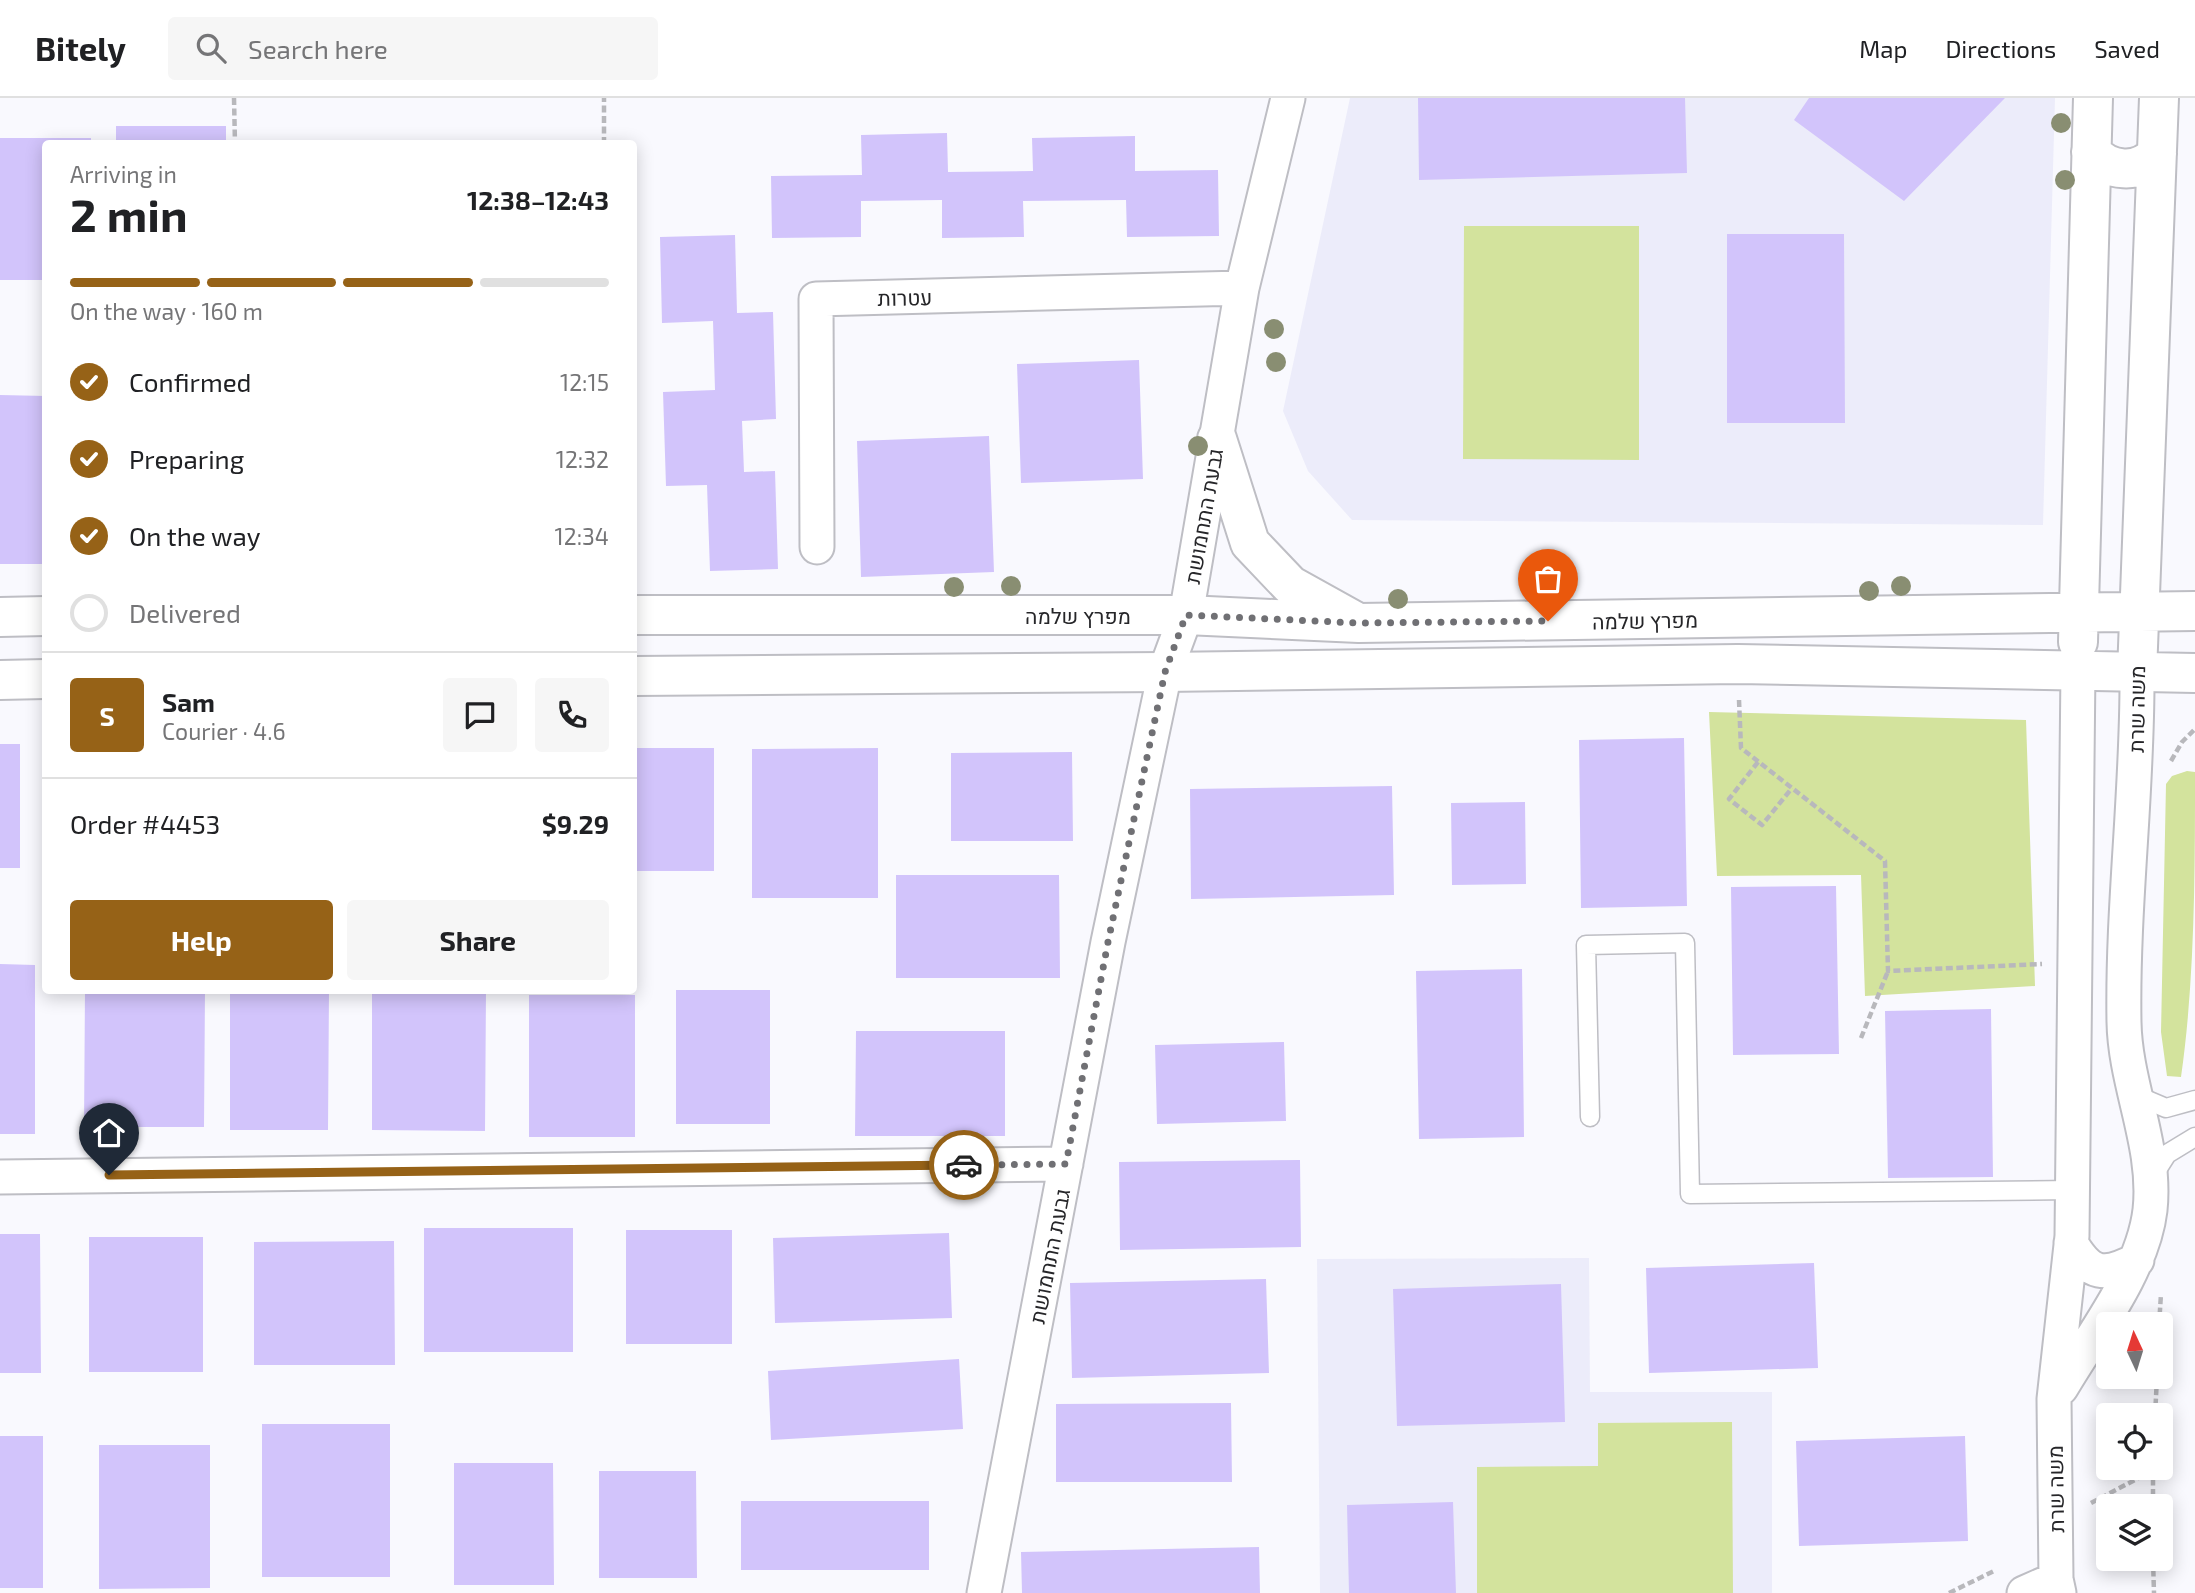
<!DOCTYPE html>
<meta charset="utf-8">
<style>
:root{--surface:#fff;--page:#f6f6f6;--text:#202124;--muted:#757577;--line:#e0e0e0;--accent:#966217}
body{margin:0;font-family:"Exo 2",Heebo,sans-serif;background:var(--page);color:var(--text);height:100vh;display:flex;flex-direction:column;font-size:26px;white-space:nowrap}
*{box-sizing:border-box;margin:0}
p{font-size:23px;color:var(--muted)}
.icon{flex:none;width:38px;height:38px;fill:none;stroke:currentColor;stroke-width:2;stroke-linecap:round;stroke-linejoin:round}
.map{position:relative;flex:1;overflow:hidden}
.sheet{position:absolute;left:42px;top:42px;width:595px;height:854px;display:flex;flex-direction:column;background:var(--surface);border-radius:7px;box-shadow:0 4px 18px #0003}
.sheet>*{flex:none}
.needle{width:46px;rotate:356deg}
.fabs{position:absolute;left:2096px;top:1214px;display:grid;gap:14px}
.fabs a{display:grid;place-items:center;width:77px;height:77px;border-radius:7px;background:var(--surface);box-shadow:0 4px 18px #0003;font-size:35px}
.pin{position:absolute;display:grid;place-items:center;width:60px;height:60px;color:#fff;margin:-72px -30px;border-radius:50% 50% 50% 0;rotate:-45deg;box-shadow:0 0 7px #0007}
.pin .icon{rotate:45deg}
.courier{position:absolute;display:grid;place-items:center;width:70px;height:70px;margin:-35px;border:5px solid #966217;border-radius:50%;background:#fff;color:#222;box-shadow:0 2px 9px #0007}
.overview em{font-style:normal;font-weight:700}
.overview div{display:flex;flex-direction:column-reverse}
.overview{display:flex;align-items:center;justify-content:space-between;height:119px;padding:0 28px}
h1{font-size:46px;font-weight:700;line-height:52px}
.bar{display:grid;grid-template-columns:repeat(4,1fr);gap:10px 7px;align-content:center;height:84px;padding:0 28px}
.bar i{height:9px;border-radius:5px;background:var(--line)}
.bar .current{background:var(--accent)}
.bar p{grid-column:span 4}
.line{display:flex;align-items:center;gap:18px;padding:0 28px;border-top:2px solid var(--line)}
.line div{flex:1}
.round{display:grid;place-items:center;flex:none;width:74px;height:74px;border-radius:7px;background:var(--page)}
ol{padding:0 28px;list-style:none}
li{display:flex;align-items:center;gap:21px;height:77px}
li p{margin-inline-start:auto}
li .icon{padding:7px;border-radius:50%;background:var(--accent);color:#fff;stroke-width:4}
li:last-child{color:var(--muted)}
li i{width:38px;height:38px;border:4px solid var(--line);border-radius:50%}
.primary-button{display:flex;gap:14px;margin-top:auto;padding:14px 28px}
.primary-button a{flex:1;height:80px;border-radius:7px;background:var(--accent);color:#fff;font-size:28px;font-weight:700;line-height:80px;text-align:center}
.primary-button a+a{background:var(--page);color:var(--text)}
header{display:flex;align-items:center;gap:42px;box-sizing:border-box;height:98px;padding:0 35px;background:var(--surface);border-bottom:2px solid var(--line)}
header strong{font-size:33px}
nav{display:flex;gap:38px;margin-inline-start:auto;font-size:24px}
.search{width:490px;height:63px;background:var(--page);display:flex;align-items:center;gap:18px;box-sizing:border-box;padding:0 24px;border-radius:7px;color:var(--muted);font-size:26px}
.map>svg:first-child{display:block}
.built{fill:#ececfa}
.green{fill:#d3e39d}
.building{fill:#d2c4fb}
.lines{fill:none;stroke-linecap:round;stroke-linejoin:round}
.lane-casing{stroke:#bebec4;stroke-width:21}
.street-casing{stroke:#bebec4;stroke-width:37}
.secondary-casing{stroke:#bebec4;stroke-width:42}
.path{stroke:#b8b8bc;stroke-width:4.5;stroke-dasharray:7 3.5;stroke-linecap:butt}
.lane{stroke:#fff;stroke-width:18}
.street{stroke:#fff;stroke-width:33}
.secondary{stroke:#fff;stroke-width:38}
.tree{fill:#898e72}
.done{stroke:#707074;stroke-width:7;stroke-dasharray:0 12.6}
.route{stroke:#966217;stroke-width:9}
.labels{text-anchor:middle;dominant-baseline:central;stroke-width:7;stroke-linejoin:round;paint-order:stroke}
.street-label{font-size:21px;fill:#262629;stroke:#fff}
</style>
<header>
<strong>Bitely</strong>
<div class="search"><svg class="icon" aria-label="search" viewBox="0 0 24 24"><circle cx="10" cy="10" r="6"/><path d="M15 15l6 6"/></svg>Search here</div>
<nav><a>Map</a><a>Directions</a><a>Saved</a></nav>
</header>
<div class="map">
<svg width="2195" height="1495" viewBox="0 0 2195 1495">
<rect width="100%" height="100%" fill="#f9f9fe"/>
<!-- built -->
<path class="built" d="M1350 0H2055L2043 427 1352 422 1308 373 1283 313Z
M1589 1160 1590 1294H1772V1495H1320L1317 1161Z"/>
<!-- green -->
<path class="green" d="M1464 128H1639V362L1463 361Z
M1709 614 2026 622 2035 888 1865 898 1861 777 1717 778Z
M2187 673 2195 674C2195 774 2195 881 2181 979L2167 978 2161 934 2166 686 2172 678Z
M1732 1324 1733 1495H1477V1369L1598 1368V1325Z"/>
<!-- building -->
<path class="building" d="M1418 0H1685L1687 75 1419 82Z
M1809 0H2005L1904 103 1794 22Z
M116 28H226V46H116Z
M947 35 948 74 1033 73 1032 40 1135 38V73L1218 72 1219 138 1127 139 1126 102 1023 103 1024 139 942 140V102L861 103V139L772 140 771 78 862 77 861 37Z
M0 40H91V46H46V182H0Z
M395 42H486V46H395Z
M1727 136H1844L1845 325H1727Z
M735 137 737 215 773 214 776 321 742 323 744 374 775 373 778 471 710 473 707 387 666 388 663 294 715 292 713 223 662 225 660 139Z
M1139 262 1143 381 1021 385 1017 266Z
M0 297 46 298V466H0Z
M989 338 994 474 861 479 857 343Z
M1684 640 1687 808 1581 810 1579 642Z
M0 646H20V770H0Z
M634 650H714V773H634Z
M878 650V800H752V651Z
M1072 654 1073 743H951V655Z
M1392 688 1394 797 1191 801 1190 691Z
M1525 704 1526 786 1452 787 1451 705Z
M896 777H1059L1060 880H896Z
M1836 788 1839 956 1733 957 1731 789Z
M0 866 35 867V1036H0Z
M1522 871 1524 1039 1419 1041 1416 873Z
M85 892H205L204 1029H84Z
M230 892H329L328 1032H230Z
M372 892H486L485 1033 372 1032Z
M676 892H770V1026H676Z
M529 897H635V1039H529Z
M1991 911 1993 1079 1888 1080 1885 913Z
M856 933H1005V1038H855Z
M1284 944 1286 1023 1157 1026 1155 947Z
M1300 1062 1301 1149 1120 1152 1119 1064Z
M424 1130H573V1254H424Z
M626 1132H732V1246H626Z
M949 1135 952 1220 775 1225 773 1140Z
M0 1136H40L41 1275H0Z
M89 1139H203V1274H89Z
M394 1143 395 1267H254V1144Z
M1814 1165 1818 1270 1649 1275 1646 1170Z
M1266 1181 1269 1275 1072 1280 1070 1185Z
M1561 1186 1565 1324 1397 1328 1393 1191Z
M959 1261 963 1331 771 1342 768 1273Z
M1231 1305 1232 1384H1056V1306Z
M262 1326H390V1479H262Z
M0 1338H43V1490H0Z
M1965 1338 1968 1443 1799 1448 1796 1343Z
M99 1347H210V1490L99 1491Z
M454 1365H553L554 1487H454Z
M599 1373H696L697 1480H599Z
M741 1403H929V1472H741Z
M1453 1404 1456 1495H1349L1347 1407Z
M1259 1449 1260 1495H1022L1021 1454Z"/>
<g class="lines">
<!-- lane casing -->
<g class="lane-casing">
<path id="lane" d="M2133 996 2166 1010 2195 1002
M1590 1019 1586 847 1685 845 1690 1096 2072 1092
M2153 1078 2167 1056 2195 1039"/>
</g>
<!-- street casing -->
<g class="street-casing">
<path id="street" d="M817 449 816 201 1242 190
M0 1079 1066 1066
M2071 1145C2091 1178 2104 1179 2137 1162
M2061 1290C2092 1237 2143 1173 2150 1112 2157 1048 2125 987 2124 924 2122 807 2138 691 2137 575
M984 1495 1108 844 1165 574 1186 517 1242 190 1288 0
M2024 1495 2056 1481
M2059 1495 2056 1481 2054 1301 2072 1138 2078 571"/>
</g>
<!-- secondary casing -->
<g class="secondary-casing">
<path id="secondary" d="M2091 54C2109 74 2138 77 2157 56
M1217 341 1250 445 1290 487 1353 522
M634 517H1186L1359 525 2195 513
M0 519 46 518
M2078 544 2093 0
M2137 575 2159 0
M634 578 1165 574 1738 566 2195 575
M0 582 46 581"/>
</g>
<!-- path -->
<path class="path" d="M234 0 235 46
M604 46V0
M1739 602 1741 650 1885 763 1888 873 2042 866
M2171 663 2182 644 2195 631
M1758 664 1729 701 1762 727 1792 690
M1861 940 1888 873
M2159 1227 2161 1196
M2155 1318 2157 1279
M2153 1370V1409
M2091 1405 2152 1373
M2153 1461 2154 1495
M1949 1495 1996 1472"/>
<!-- lane -->
<use href="#lane" class="lane"/>
<!-- street -->
<use href="#street" class="street"/>
<!-- secondary -->
<use href="#secondary" class="secondary"/>
</g>
<!-- trees -->
<g class="tree">
<circle cx="2061" cy="25" r="10"/>
<circle cx="2065" cy="82" r="10"/>
<circle cx="1274" cy="231" r="10"/>
<circle cx="1276" cy="264" r="10"/>
<circle cx="1198" cy="348" r="10"/>
<circle cx="1011" cy="488" r="10"/>
<circle cx="1901" cy="488" r="10"/>
<circle cx="954" cy="489" r="10"/>
<circle cx="1869" cy="493" r="10"/>
<circle cx="1398" cy="501" r="10"/>
</g>
<g class="lines">
<!-- done -->
<path class="done" d="M964 1067 1066 1066 1108 844 1165 574 1186 517 1359 525 1548 523"/>
<!-- route -->
<path class="route" d="M109 1077 964 1067"/>
</g>
<g class="labels">
<!-- street labels -->
<g class="street-label">
<text transform="translate(905 199) rotate(-1)">עטרות</text>
<text transform="translate(1203 418) rotate(-80)">גבעת התחמושת</text>
<text x="1078" y="517">מפרץ שלמה</text>
<text transform="translate(1645 522) rotate(-1)">מפרץ שלמה</text>
<text transform="translate(2136 611) rotate(-89)">משה שרת</text>
<text transform="translate(1049 1158) rotate(-79)">גבעת התחמושת</text>
<text transform="translate(2055 1391) rotate(-91)">משה שרת</text>
</g>
</g>
</svg>
<div class="fabs">
<a><svg class="needle" viewBox="-14 -14 28 28"><path d="M0-13l5 13h-10z" fill="#e53935"/><path d="M0 13l5-13h-10z" fill="#757577"/></svg></a>
<a><svg class="icon" aria-label="locate" viewBox="0 0 24 24"><circle cx="12" cy="12" r="6"/><path d="M12 2v4M12 18v4M2 12h4M18 12h4"/></svg></a>
<a><svg class="icon" aria-label="layers" viewBox="0 0 24 24"><path d="M12 4l9 5-9 5-9-5zM3 14l9 5 9-5"/></svg></a>
</div>
<div class="pin" style="left:1548px;top:523px;background:#ea580c"><svg class="icon" aria-label="bag" viewBox="0 0 24 24"><path d="M5 8h14l-1 12H6zM9 8a3 3 0 0 1 6 0"/></svg></div>
<div class="pin" style="left:109px;top:1077px;background:#1f2937"><svg class="icon" aria-label="home" viewBox="0 0 24 24"><path d="M3 11l9-7 9 7M6 9v11h12V9"/></svg></div>
<div class="courier" style="left:964px;top:1067px"><svg class="icon" aria-label="car" viewBox="0 0 24 24"><path d="M5 17H2v-5l4-1 3-4h7l3 4 3 1v5h-3M9 17h6M6 11h13"/><circle cx="7" cy="17" r="2"/><circle cx="17" cy="17" r="2"/></svg></div>
<section class="sheet">
<div class="overview"><div><h1>2 min</h1><p>Arriving in</p></div><em>12:38–12:43</em></div>
<div class="bar"><i class="current"></i><i class="current"></i><i class="current"></i><i></i><p>On the way · 160 m</p></div>
<ol>
<li><svg class="icon" aria-label="check" viewBox="0 0 24 24"><path d="M5 12l5 5 9-10"/></svg>Confirmed<p>12:15</p></li>
<li><svg class="icon" aria-label="check" viewBox="0 0 24 24"><path d="M5 12l5 5 9-10"/></svg>Preparing<p>12:32</p></li>
<li><svg class="icon" aria-label="check" viewBox="0 0 24 24"><path d="M5 12l5 5 9-10"/></svg>On the way<p>12:34</p></li>
<li><i></i>Delivered</li>
</ol>
<div class="line" style="height:126px"><b class="round" style="background:var(--accent);color:#fff">S</b><div><b>Sam</b><p>Courier · 4.6</p></div><a class="round"><svg class="icon" aria-label="chat" viewBox="0 0 24 24"><path d="M4 5h16v11H9l-5 4z"/></svg></a><a class="round"><svg class="icon" aria-label="phone" viewBox="0 0 24 24"><path d="M5 4h4l2 5-3 2q2 4 5 5l2-3 5 2v4C11 20 4 13 5 4z"/></svg></a></div>
<div class="line" style="height:91px"><div>Order #4453</div><b>$9.29</b></div>
<div class="primary-button"><a>Help</a><a>Share</a></div>
</section>
</div>
